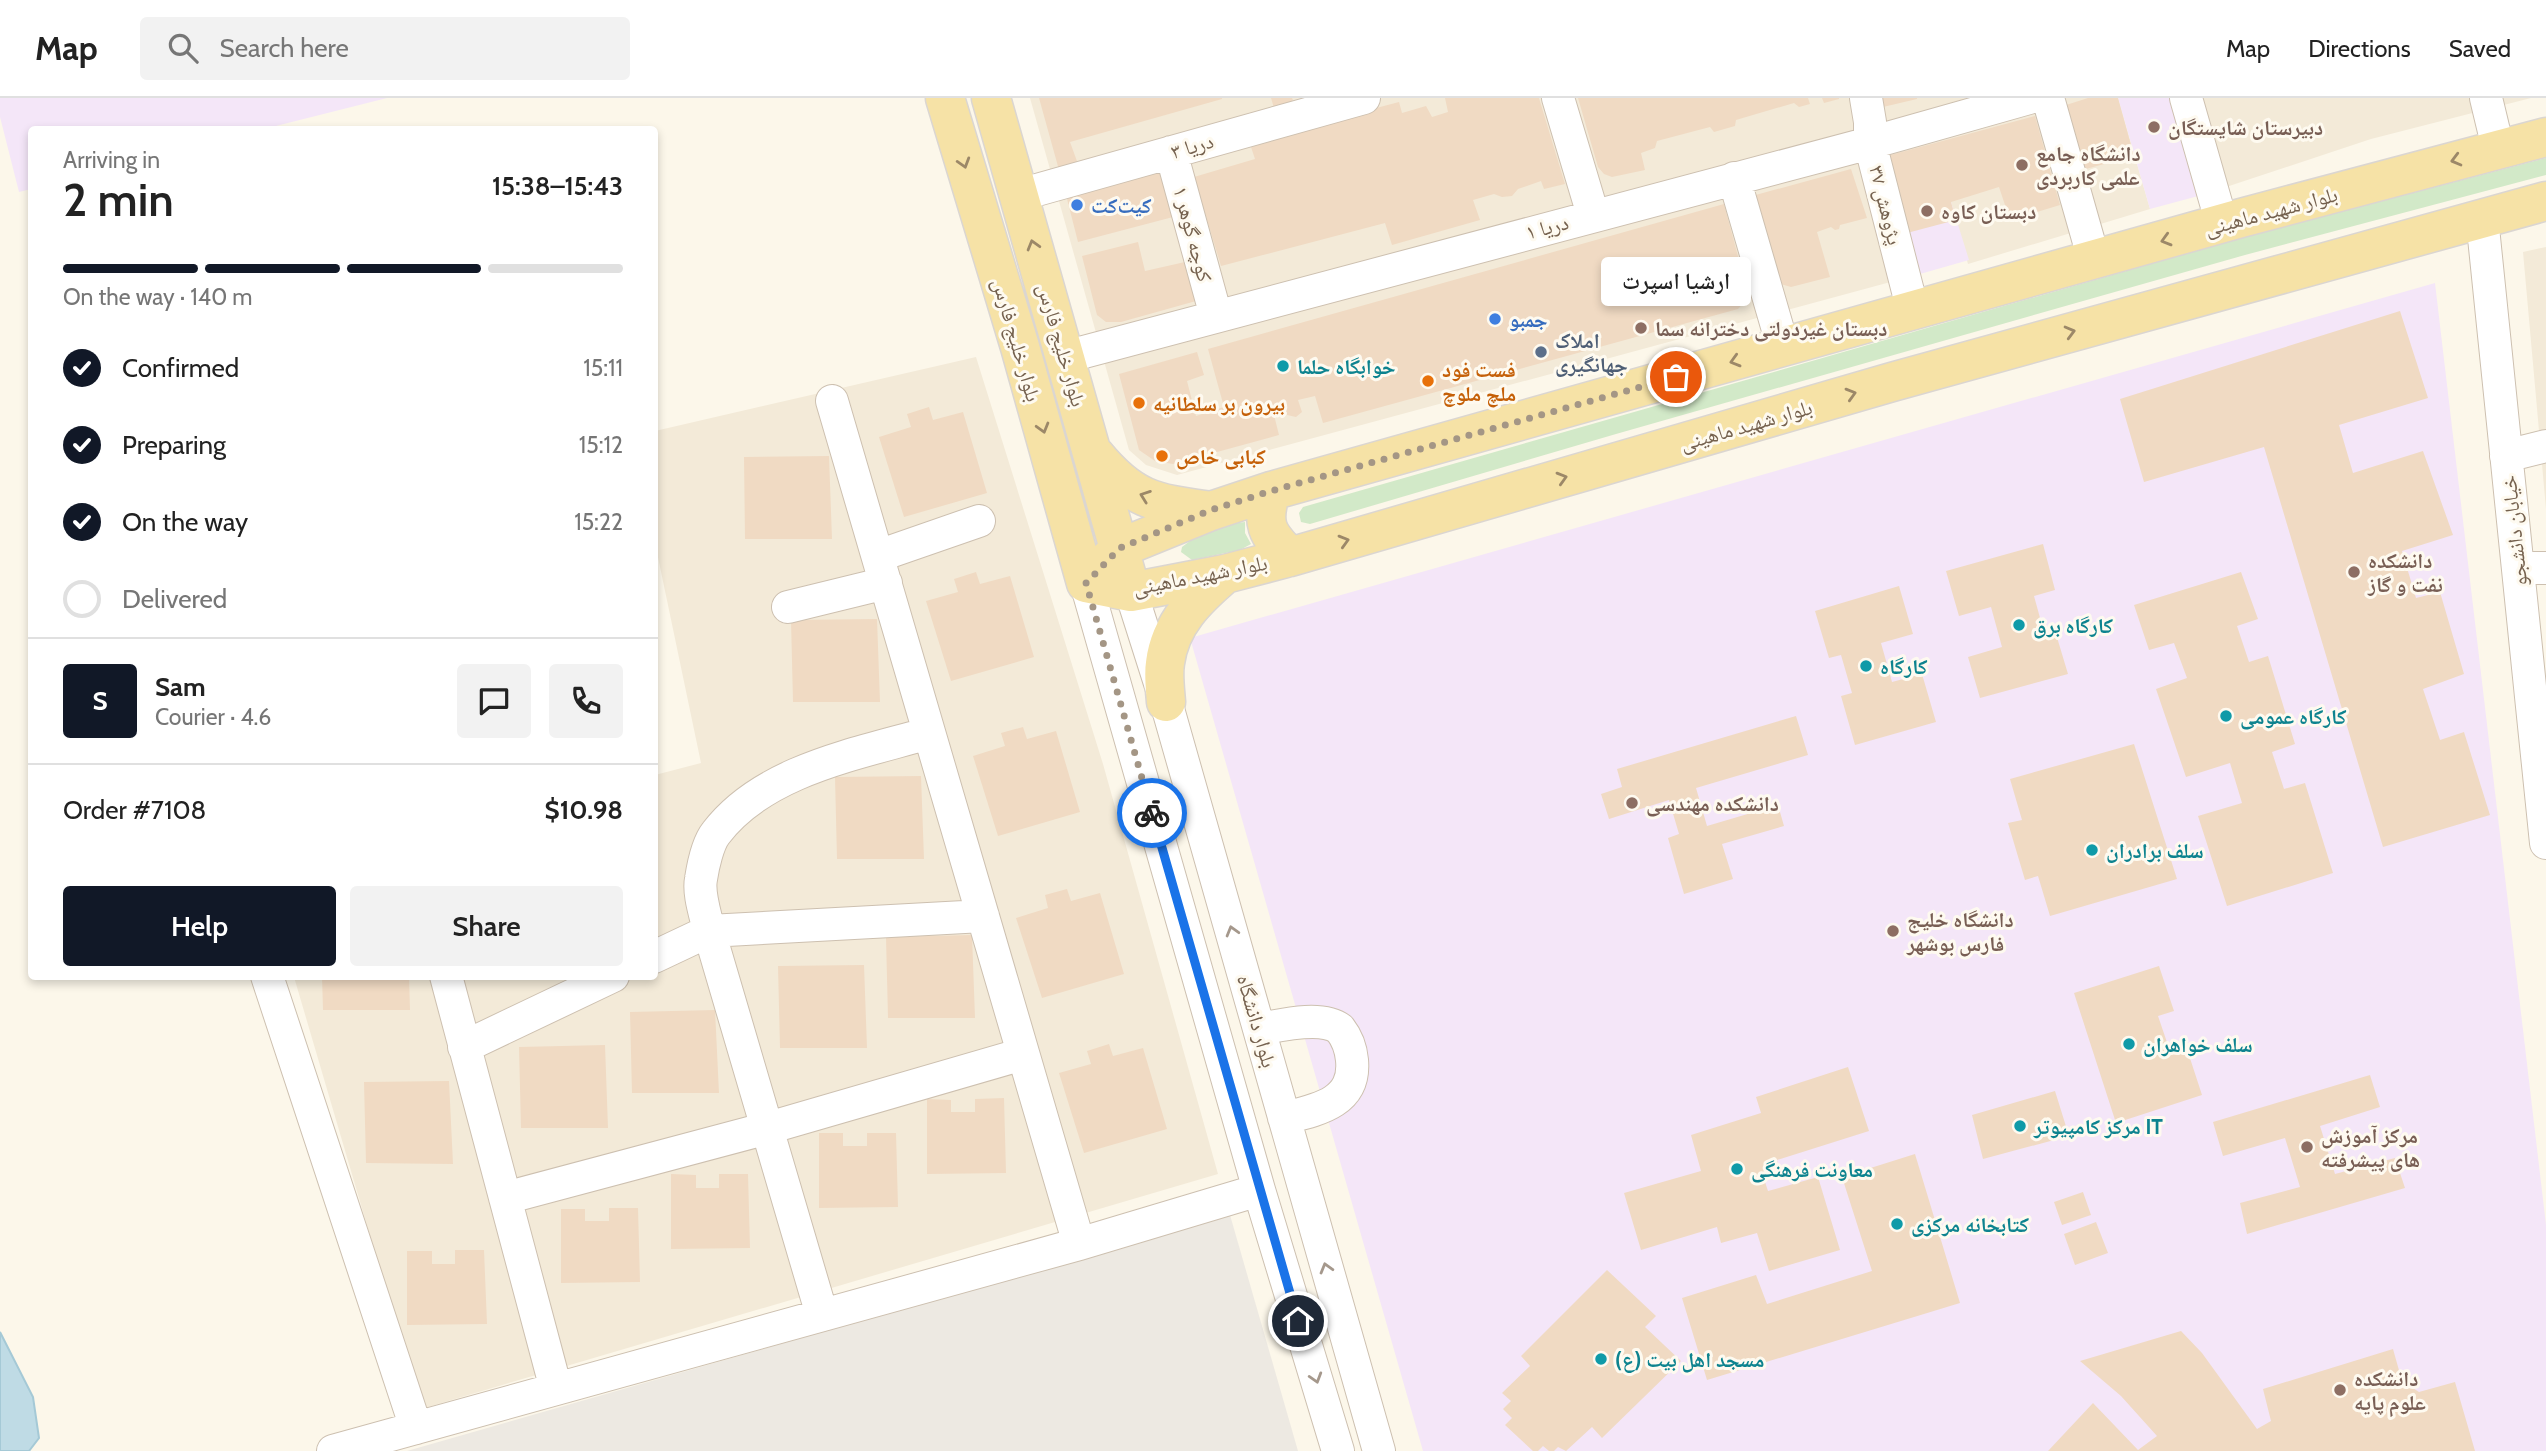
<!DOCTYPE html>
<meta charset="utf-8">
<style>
:root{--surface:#fff;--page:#f2f2f2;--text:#222;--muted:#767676;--line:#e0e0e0;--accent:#111827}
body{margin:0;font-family:Cabin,"Noto Naskh Arabic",sans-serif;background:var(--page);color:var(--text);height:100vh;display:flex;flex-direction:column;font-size:26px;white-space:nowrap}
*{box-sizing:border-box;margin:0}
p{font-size:23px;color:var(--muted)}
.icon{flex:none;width:38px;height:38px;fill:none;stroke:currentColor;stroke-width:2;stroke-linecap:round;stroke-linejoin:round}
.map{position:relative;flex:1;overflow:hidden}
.details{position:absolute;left:28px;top:28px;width:630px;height:854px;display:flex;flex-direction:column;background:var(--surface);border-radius:7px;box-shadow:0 4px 10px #0003}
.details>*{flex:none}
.pin{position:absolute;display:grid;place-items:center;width:60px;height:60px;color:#fff;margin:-30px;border:4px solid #fff;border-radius:50%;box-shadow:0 2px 7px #0007}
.courier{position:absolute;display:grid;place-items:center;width:70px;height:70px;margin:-35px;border:5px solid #1a73e8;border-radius:50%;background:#fff;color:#222;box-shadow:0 2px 9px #0007}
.bubble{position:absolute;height:49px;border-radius:7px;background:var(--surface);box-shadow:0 4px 10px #0003;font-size:23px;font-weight:600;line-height:49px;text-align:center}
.headline em{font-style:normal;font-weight:600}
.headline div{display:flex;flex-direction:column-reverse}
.headline{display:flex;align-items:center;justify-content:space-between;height:119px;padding:0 35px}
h1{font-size:46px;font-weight:600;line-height:52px}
.bar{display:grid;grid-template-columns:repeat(4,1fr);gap:10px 7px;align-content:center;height:84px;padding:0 35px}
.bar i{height:9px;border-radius:5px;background:var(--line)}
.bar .selected{background:var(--accent)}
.bar p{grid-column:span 4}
.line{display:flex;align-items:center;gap:18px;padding:0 35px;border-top:2px solid var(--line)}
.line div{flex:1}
.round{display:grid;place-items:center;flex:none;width:74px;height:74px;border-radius:7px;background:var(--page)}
ol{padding:0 35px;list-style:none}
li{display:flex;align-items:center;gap:21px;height:77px}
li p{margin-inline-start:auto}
li .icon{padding:7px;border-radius:50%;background:var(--accent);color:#fff;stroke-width:4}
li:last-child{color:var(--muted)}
li i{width:38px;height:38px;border:4px solid var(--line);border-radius:50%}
.button{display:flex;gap:14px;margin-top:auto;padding:14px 35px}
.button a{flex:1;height:80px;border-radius:7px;background:var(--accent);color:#fff;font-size:28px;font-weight:600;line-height:80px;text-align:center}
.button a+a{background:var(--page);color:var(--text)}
header{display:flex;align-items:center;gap:42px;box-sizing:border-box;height:98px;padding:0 35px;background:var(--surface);border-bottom:2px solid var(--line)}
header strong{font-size:33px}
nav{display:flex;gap:38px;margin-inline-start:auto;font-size:24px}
.search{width:490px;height:63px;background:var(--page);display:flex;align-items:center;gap:18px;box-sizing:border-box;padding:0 24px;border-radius:7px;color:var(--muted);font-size:26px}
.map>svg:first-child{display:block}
.residential{fill:#f3ead8}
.industrial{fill:#ede9e2}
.education{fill:#f4e6f8}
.green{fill:#d2e9c8}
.water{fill:#bfdbe5;stroke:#a5c9d6;stroke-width:2}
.building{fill:#f0dac3}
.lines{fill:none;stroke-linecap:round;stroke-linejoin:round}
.minor-casing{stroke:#cdc0b0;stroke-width:34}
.major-casing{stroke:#dbd6d1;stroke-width:41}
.minor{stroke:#fff;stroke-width:32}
.major{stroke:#f6e2a6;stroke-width:38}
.oneway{stroke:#9c8868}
.oneway2{stroke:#a5988c}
.done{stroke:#a49685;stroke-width:7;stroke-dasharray:0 12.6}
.route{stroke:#1a73e8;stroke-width:9}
.education-dot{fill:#8d6e63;stroke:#fefaf0;stroke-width:2.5}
.shop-dot{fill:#3f7fe0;stroke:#fefaf0;stroke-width:2.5}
.service-dot{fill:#5c6f8a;stroke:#fefaf0;stroke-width:2.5}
.culture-dot{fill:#0f9aa8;stroke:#fefaf0;stroke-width:2.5}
.food-dot{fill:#e8710a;stroke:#fefaf0;stroke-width:2.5}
.labels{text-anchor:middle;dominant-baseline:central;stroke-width:6;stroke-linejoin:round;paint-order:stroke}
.education-label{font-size:21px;font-weight:bold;fill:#785e54;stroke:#fefaf0;text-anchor:start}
.street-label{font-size:21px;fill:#75614e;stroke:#fefaf0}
.shop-label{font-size:21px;font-weight:bold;fill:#366cbe;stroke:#fefaf0;text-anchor:start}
.service-label{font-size:21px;font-weight:bold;fill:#4e5e75;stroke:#fefaf0;text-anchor:start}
.culture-label{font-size:21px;font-weight:bold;fill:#0d838f;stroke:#fefaf0;text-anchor:start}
.food-label{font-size:21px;font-weight:bold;fill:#c56008;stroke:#fefaf0;text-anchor:start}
</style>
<header>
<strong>Map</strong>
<div class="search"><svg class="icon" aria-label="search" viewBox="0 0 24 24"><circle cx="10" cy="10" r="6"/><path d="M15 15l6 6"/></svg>Search here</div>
<nav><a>Map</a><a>Directions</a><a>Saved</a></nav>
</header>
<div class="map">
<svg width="2546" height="1353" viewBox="0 0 2546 1353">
<rect width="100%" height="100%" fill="#fcf7ea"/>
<!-- residential -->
<path class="residential" d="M1030 0H2118L2150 111 1968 166 1951 104 1884 60 1920 176 1177 377 1146 367 1129 352Z
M2174 0H2531L2371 41 2202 97Z
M2546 149V411L2523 154Z
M976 259 1103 666 1218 1076 421 1311 294 879 654 878 655 677 701 665 655 445V333Z"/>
<!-- industrial -->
<path class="industrial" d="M1230 1117 1298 1353H407Z"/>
<!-- education -->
<path class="education" d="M0 0H387L264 31 32 32 31 91 19 94 0 19Z
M2118 0H2174L2202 97 2150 111Z
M1883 59 1951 104 1969 162 1920 176Z
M2435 185 2546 1127V1353H1423L1190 540Z"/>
<!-- green -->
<path class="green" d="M2546 60V77L2245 157 1616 336 1310 426 1301 424 1299 415 1303 409 2241 140Z
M1245 424V435L1251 446 1240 452 1192 462 1181 454 1182 449C1199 435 1223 426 1245 424Z"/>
<!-- water -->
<path class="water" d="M0 1234 33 1299 39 1340 29 1353H0Z"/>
<!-- building -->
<path class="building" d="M1039 0H1222V1L1070 44 1078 66 1059 72Z
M1271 0H1292L1293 2 1287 7 1274 10Z
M1445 0H1539L1565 86 1544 91 1541 83 1518 91 1512 98 1502 99 1494 96 1473 102 1480 122 1392 147 1385 125 1221 168 1194 79 1255 61 1251 49 1272 43 1270 38 1399 4 1402 15 1426 8 1432 19 1448 14Z
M1578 0H1808L1810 6 1799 9 1794 5 1736 22 1735 28 1714 34 1710 29 1657 43 1655 50 1641 55 1645 72 1612 79 1604 76 1598 69Z
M1822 0H1839V1L1824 5Z
M1881 0H1917V1L1883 9Z
M2088 0H2118L2134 58 2082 72 2063 8Z
M2035 18 2060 107 2010 122 1999 89 1951 104 1956 122 1907 135 1883 59Z
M1159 68 1173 119 1078 144 1065 93Z
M1851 71 1867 120 1840 127 1839 131 1835 132 1831 129 1817 134 1830 179 1791 189 1777 185 1752 98Z
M1724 106 1749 199 1738 211 1323 325 1315 298 1298 302 1302 314 1296 319 1287 317 1284 306 1272 309 1279 337 1173 366 1155 363 1139 352 1119 276 1197 254 1204 277 1187 283 1196 318 1224 309 1208 251Z
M1138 144 1145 173 1185 164 1196 203 1121 224H1106L1097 217 1082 158Z
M2400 213 2428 300 2339 327 2353 375 2423 353 2453 437 2402 453 2416 500 2440 494 2464 576 2423 591 2440 642 2464 634 2490 717 2383 749 2264 349 2144 384 2120 301Z
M929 309 933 322 963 314 987 395 904 419 879 339 911 329 907 316Z
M829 358 832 441H745L744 359Z
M2043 446 2055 492 2034 498 2045 538 2056 536 2068 576 1980 600 1968 559 2002 549 1991 509 1959 518 1946 473Z
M976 474 980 486 1010 478 1034 559 951 583 926 503 958 494 954 481Z
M2241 474 2258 521 2237 528 2249 564 2268 558 2295 646 2272 654 2284 691 2305 685 2333 775 2227 808 2198 718 2242 705 2230 665 2186 679 2156 591 2187 580 2174 545 2149 552 2134 507Z
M1899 488 1913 536 1881 545 1892 584 1922 576 1936 624 1855 647 1841 598 1852 595 1841 557 1829 560 1815 513Z
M877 521 880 604H793L791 522Z
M1796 618 1808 657 1696 690 1707 728 1778 707 1784 728 1722 746 1733 781 1684 796 1668 740 1679 736 1669 702 1609 721 1601 696 1622 689 1617 671Z
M1023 629 1027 641 1056 633 1080 714 998 738 973 658 1005 648 1001 635Z
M2134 646 2177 781 2050 818 2038 778 2025 782 2008 725 2022 722 2010 681Z
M921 678 924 761H837L835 679Z
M1067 791 1071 803 1100 795 1124 876 1042 900 1016 820 1048 810 1045 797Z
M972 837 975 920H888L886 839Z
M864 867 867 950H780L778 868Z
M2159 868 2174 913 2158 918 2171 956 2187 951 2202 997 2116 1025 2074 895Z
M322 878H409L410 912H323Z
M715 912 719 995H632L630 914Z
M1109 946 1113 958 1143 950 1167 1031 1084 1055 1059 975 1091 966 1087 953Z
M605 947 608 1030H521L519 949Z
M1848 969 1869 1033 1777 1062 1779 1069 1762 1075 1768 1093 1818 1079 1840 1152 1769 1173 1757 1135 1721 1145 1717 1129 1641 1152 1624 1095 1701 1073 1691 1037 1761 1015 1756 999Z
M2370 977 2380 1009 2320 1028 2335 1076 2395 1060 2405 1090 2247 1136 2240 1105 2300 1089 2285 1040 2223 1058 2213 1024Z
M449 983 453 1066 366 1065 364 984Z
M2055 993 2069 1038 1983 1061 1972 1017Z
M1004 1000 1006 1075 927 1076V1001L951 1002V1014H975V1001Z
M819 1035H843V1048H867V1035H896L898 1109 819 1110Z
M1915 1056 1960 1205 1707 1282 1682 1200 1756 1177 1767 1206 1872 1173 1842 1079Z
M671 1076 696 1077V1090H719V1076H748L750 1150 671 1151Z
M2083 1094 2091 1117 2062 1127 2054 1104Z
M609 1110H638L640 1184 561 1185V1111H585V1123H609Z
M2096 1124 2108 1155 2075 1167 2064 1136Z
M455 1152H484L487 1226 407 1227V1153H432V1166H455Z
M1607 1172 1656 1218 1645 1229 1681 1263 1602 1340 1592 1329 1566 1353 1558 1349 1554 1353H1549L1543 1348 1538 1353H1533L1505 1327 1512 1320 1503 1311 1511 1303 1502 1295 1530 1268 1521 1258Z
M2181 1233 2202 1255 2257 1331 2271 1323 2263 1291 2393 1251 2402 1283 2419 1294 2455 1284 2475 1353H2048L2093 1305 2138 1352 2157 1338 2121 1298 2080 1263Z"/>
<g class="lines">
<!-- minor casing -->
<g class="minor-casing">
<path id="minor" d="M1558 0 1593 117
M1866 0 1870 24V45L1913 213
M2048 0 2094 162
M2186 0 2222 126
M2486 0 2498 50
M1171 54 1216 218
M1734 80 1783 249
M1019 97 1364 0
M2482 120 2546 745
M1065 259 1870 45 2029 0
M832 303 1079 1146
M2506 358 2546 348
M878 458 979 423
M2518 470H2546
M1086 485 1259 1092 1338 1353
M1131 494 1166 604 1379 1353
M788 509 886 485
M654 859 709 833 983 818
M267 878 416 1330
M446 878 556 1291
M1260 931C1281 927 1322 917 1340 931 1347 940 1351 951 1352 962 1356 1005 1317 1012 1284 1020
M464 949 613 878
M505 1100 768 1030 1023 956
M822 1217 709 833C706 818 698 796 701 781 703 768 708 745 716 735 764 672 857 656 929 635
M333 1353 1079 1146 1259 1092"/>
</g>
<!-- major casing -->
<g class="major-casing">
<path id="major" d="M945 0 1020 249 1086 485
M991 0 1126 475
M1095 357C1133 403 1155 405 1211 413
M1271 393C1261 426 1266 435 1290 459
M1086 485 1120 450 1211 413 1271 393 2241 120 2546 39
M1086 485 1131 494 1225 476 1290 459 1892 284 2546 103
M1166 604C1165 591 1163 577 1165 565 1170 525 1197 500 1225 476"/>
</g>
<!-- minor -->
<use href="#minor" class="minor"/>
<!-- major -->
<use href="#major" class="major"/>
</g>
<!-- one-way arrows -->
<defs><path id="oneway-chevron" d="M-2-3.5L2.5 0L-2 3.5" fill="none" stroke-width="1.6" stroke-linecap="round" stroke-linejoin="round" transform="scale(1.75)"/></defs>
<g class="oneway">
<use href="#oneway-chevron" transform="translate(2456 62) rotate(165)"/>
<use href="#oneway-chevron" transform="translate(964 65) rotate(73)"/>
<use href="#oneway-chevron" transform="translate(2166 142) rotate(164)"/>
<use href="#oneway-chevron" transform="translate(1033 147) rotate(-106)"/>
<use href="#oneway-chevron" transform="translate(2070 234) rotate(-15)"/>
<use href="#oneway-chevron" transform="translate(1735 263) rotate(164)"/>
<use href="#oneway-chevron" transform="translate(1851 296) rotate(-16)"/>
<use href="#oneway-chevron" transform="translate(1043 330) rotate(74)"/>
<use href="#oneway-chevron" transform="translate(1562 380) rotate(-16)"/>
<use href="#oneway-chevron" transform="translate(1145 398) rotate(-160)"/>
<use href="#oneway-chevron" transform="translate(1344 443) rotate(-16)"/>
</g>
<g class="oneway2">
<use href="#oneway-chevron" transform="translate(1232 833) rotate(-106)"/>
<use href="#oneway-chevron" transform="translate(1326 1170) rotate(-106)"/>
<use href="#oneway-chevron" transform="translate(1316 1280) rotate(73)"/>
</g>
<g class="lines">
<!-- done -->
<path class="done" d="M1152 715 1086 485 1120 450 1211 412 1271 393 1676 279"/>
<!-- route -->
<path class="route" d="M1152 715 1298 1223"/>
</g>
<!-- markers -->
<g class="education-dot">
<circle cx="2154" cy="29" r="7"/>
<circle cx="2022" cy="67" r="7"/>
<circle cx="1927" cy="113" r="7"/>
<circle cx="1641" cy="230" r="7"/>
<circle cx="2354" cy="474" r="7"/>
<circle cx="1632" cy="705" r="7"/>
<circle cx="1893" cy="833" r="7"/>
<circle cx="2307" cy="1049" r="7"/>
<circle cx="2340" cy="1292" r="7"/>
</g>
<g class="shop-dot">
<circle cx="1077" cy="107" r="7"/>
<circle cx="1495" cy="221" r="7"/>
</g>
<circle class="service-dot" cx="1541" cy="254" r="7"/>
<g class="culture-dot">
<circle cx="1283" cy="268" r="7"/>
<circle cx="2019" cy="527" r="7"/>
<circle cx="1866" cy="568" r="7"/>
<circle cx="2226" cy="618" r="7"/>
<circle cx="2092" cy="752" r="7"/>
<circle cx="2129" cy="946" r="7"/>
<circle cx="2020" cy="1028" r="7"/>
<circle cx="1737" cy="1071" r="7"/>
<circle cx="1897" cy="1126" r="7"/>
<circle cx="1601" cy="1261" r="7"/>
</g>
<g class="food-dot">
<circle cx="1428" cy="283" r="7"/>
<circle cx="1139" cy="305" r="7"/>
<circle cx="1162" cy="358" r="7"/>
</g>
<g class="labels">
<!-- education labels -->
<g class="education-label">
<text x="2168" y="29">دبیرستان شایستگان</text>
<text x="2036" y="55">دانشگاه جامع<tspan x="2036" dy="24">علمی کاربردی</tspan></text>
<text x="1941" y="113">دبستان کاوه</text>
<text x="1655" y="230">دبستان غیردولتی دخترانه سما</text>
<text x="2368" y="462">دانشکده<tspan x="2368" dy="24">نفت و گاز</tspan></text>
<text x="1646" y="705">دانشکده مهندسی</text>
<text x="1907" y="821">دانشگاه خلیج<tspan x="1907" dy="24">فارس بوشهر</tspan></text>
<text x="2321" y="1037">مرکز آموزش<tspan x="2321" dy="24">های پیشرفته</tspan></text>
<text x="2354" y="1280">دانشکده<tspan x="2354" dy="24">علوم پایه</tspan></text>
</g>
<!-- street labels -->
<g class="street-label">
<text transform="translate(1192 48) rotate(-16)">دریا ۳</text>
<text transform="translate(1886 107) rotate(76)">پژوهش ۳۷</text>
<text transform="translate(2271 113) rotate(-15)">بلوار شهید ماهینی</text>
<text transform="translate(1547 129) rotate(-15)">دریا ۱</text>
<text transform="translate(1193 136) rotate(75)">کوچه گوهر ۱</text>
<text transform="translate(1017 242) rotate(74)">بلوار خلیج ‌فارس</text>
<text transform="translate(1062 247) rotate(74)">بلوار خلیج‌ فارس</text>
<text transform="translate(1746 327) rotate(-16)">بلوار شهید ماهینی</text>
<text transform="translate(2514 433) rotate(-96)">خیابان دانشجو</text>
<text transform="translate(1200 477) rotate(-11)">بلوار شهید ماهینی</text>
<text transform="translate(1257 923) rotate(74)">بلوار دانشگاه</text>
</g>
<!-- shop labels -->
<g class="shop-label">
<text x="1091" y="107">کیت‌کت</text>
<text x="1509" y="221">جمبو</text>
</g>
<!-- service labels -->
<g class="service-label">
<text x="1555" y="242">املاک<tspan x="1555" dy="24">جهانگیری</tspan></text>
</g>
<!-- culture labels -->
<g class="culture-label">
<text x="1297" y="268">خوابگاه حلما</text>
<text x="2033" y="527">کارگاه برق</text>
<text x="1880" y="568">کارگاه</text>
<text x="2240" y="618">کارگاه عمومی</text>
<text x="2106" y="752">سلف برادران</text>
<text x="2143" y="946">سلف خواهران</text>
<text x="2034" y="1028">مرکز کامپیوتر IT</text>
<text x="1751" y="1071">معاونت فرهنگی</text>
<text x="1911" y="1126">کتابخانه مرکزی</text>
<text x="1615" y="1261">مسجد اهل بیت (ع)</text>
</g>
<!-- food labels -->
<g class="food-label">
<text x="1442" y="271">فست فود<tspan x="1442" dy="24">ملچ ملوچ</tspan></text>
<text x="1153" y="305">بیرون بر سلطانیه</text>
<text x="1176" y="358">کبابی خاص</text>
</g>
</g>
</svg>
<div class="pin" style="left:1676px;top:279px;background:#ea580c"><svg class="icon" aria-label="bag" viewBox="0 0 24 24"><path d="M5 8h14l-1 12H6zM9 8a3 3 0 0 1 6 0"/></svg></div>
<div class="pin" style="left:1298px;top:1223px;background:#1f2937"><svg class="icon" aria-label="home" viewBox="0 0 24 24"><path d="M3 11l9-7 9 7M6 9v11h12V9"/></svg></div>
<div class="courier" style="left:1152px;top:715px"><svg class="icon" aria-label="bike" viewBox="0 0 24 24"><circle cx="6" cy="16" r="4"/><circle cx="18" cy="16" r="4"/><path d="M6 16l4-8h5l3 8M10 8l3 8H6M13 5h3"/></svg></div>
<div class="bubble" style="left:1601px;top:159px;width:150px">ارشیا اسپرت</div>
<section class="details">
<div class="headline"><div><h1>2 min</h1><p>Arriving in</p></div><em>15:38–15:43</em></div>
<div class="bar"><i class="selected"></i><i class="selected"></i><i class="selected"></i><i></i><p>On the way · 140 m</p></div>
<ol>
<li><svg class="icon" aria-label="check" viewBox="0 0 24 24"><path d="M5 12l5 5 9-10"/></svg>Confirmed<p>15:11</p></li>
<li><svg class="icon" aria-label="check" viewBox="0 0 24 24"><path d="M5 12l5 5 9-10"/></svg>Preparing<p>15:12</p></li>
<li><svg class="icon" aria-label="check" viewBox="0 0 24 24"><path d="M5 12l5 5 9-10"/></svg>On the way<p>15:22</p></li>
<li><i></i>Delivered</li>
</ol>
<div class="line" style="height:126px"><b class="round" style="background:var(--accent);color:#fff">S</b><div><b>Sam</b><p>Courier · 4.6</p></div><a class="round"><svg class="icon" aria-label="chat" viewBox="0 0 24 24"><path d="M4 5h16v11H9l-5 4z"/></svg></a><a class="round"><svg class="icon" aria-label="phone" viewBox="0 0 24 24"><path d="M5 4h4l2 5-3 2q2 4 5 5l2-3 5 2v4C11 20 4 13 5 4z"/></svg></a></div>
<div class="line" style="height:91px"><div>Order #7108</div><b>$10.98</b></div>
<div class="button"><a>Help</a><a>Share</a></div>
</section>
</div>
